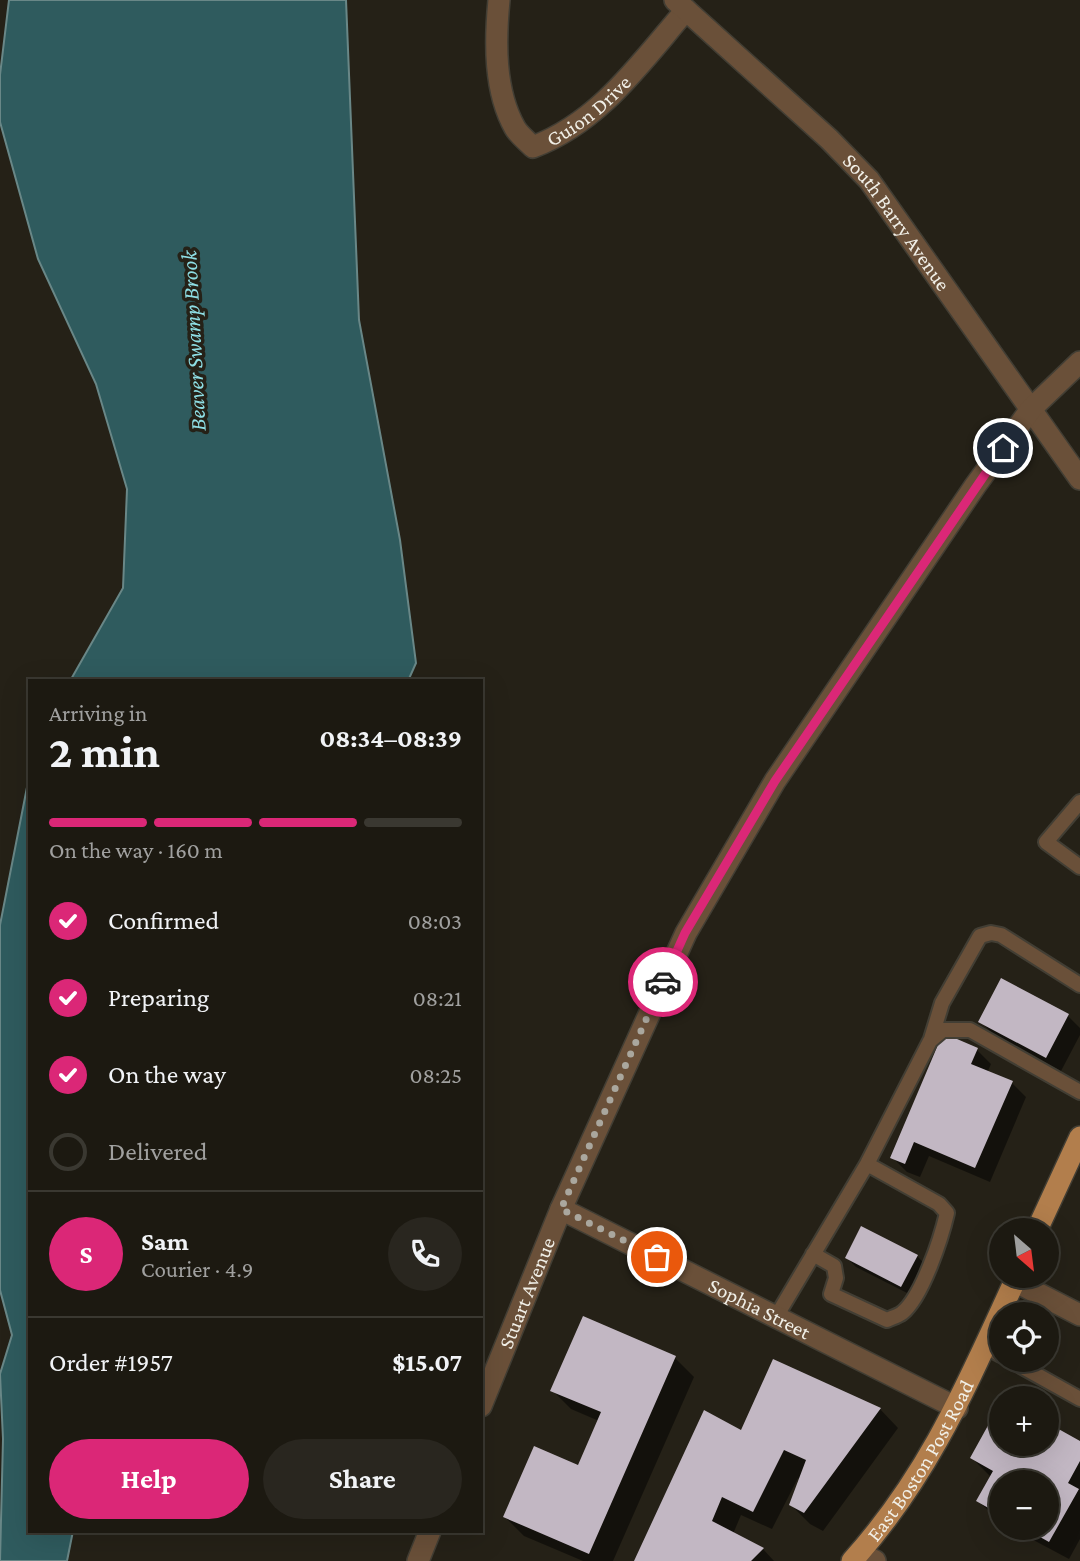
<!DOCTYPE html>
<meta charset="utf-8">
<style>
:root{--surface:#1c1911;--page:#29261f;--text:#f1f3f6;--muted:#a0a09f;--line:#3a3831;--accent:#db2777}
body{margin:0;font-family:"Crimson Pro",serif;background:var(--page);color:var(--text);height:100vh;display:flex;flex-direction:column;font-size:26px;white-space:nowrap}
*{box-sizing:border-box;margin:0}
p{font-size:23px;color:var(--muted)}
.icon{flex:none;width:38px;height:38px;fill:none;stroke:currentColor;stroke-width:2;stroke-linecap:round;stroke-linejoin:round}
.map{position:relative;flex:1;overflow:hidden}
.panel{position:absolute;left:28px;top:679px;width:455px;height:854px;display:flex;flex-direction:column;background:var(--surface);border-radius:0px;box-shadow:0 7px 28px #0002,0 0 0 2px var(--line)}
.panel>*{flex:none}
.needle{width:46px;rotate:152deg}
.tools{position:absolute;left:989px;top:1218px;display:grid;gap:14px}
.tools a{display:grid;place-items:center;width:70px;height:70px;border-radius:50%;background:var(--surface);box-shadow:0 7px 28px #0002,0 0 0 2px var(--line);font-size:35px}
.pin{position:absolute;display:grid;place-items:center;width:60px;height:60px;color:#fff;margin:-30px;border:4px solid #fff;border-radius:50%;box-shadow:0 2px 7px #0007}
.courier{position:absolute;display:grid;place-items:center;width:70px;height:70px;margin:-35px;border:5px solid #db2777;border-radius:50%;background:#fff;color:#222;box-shadow:0 2px 9px #0007}
.head em{font-style:normal;font-weight:700}
.head div{display:flex;flex-direction:column-reverse}
.head{display:flex;align-items:center;justify-content:space-between;height:119px;padding:0 21px}
h1{font-size:46px;font-weight:700;line-height:52px}
.bar{display:grid;grid-template-columns:repeat(4,1fr);gap:10px 7px;align-content:center;height:84px;padding:0 21px}
.bar i{height:9px;border-radius:5px;background:var(--line)}
.bar .current{background:var(--accent)}
.bar p{grid-column:span 4}
.line{display:flex;align-items:center;gap:18px;padding:0 21px;border-top:2px solid var(--line)}
.line div{flex:1}
.round{display:grid;place-items:center;flex:none;width:74px;height:74px;border-radius:37px;background:var(--page)}
ol{padding:0 21px;list-style:none}
li{display:flex;align-items:center;gap:21px;height:77px}
li p{margin-inline-start:auto}
li .icon{padding:7px;border-radius:50%;background:var(--accent);color:#fff;stroke-width:4}
li:last-child{color:var(--muted)}
li i{width:38px;height:38px;border:4px solid var(--line);border-radius:50%}
.button{display:flex;gap:14px;margin-top:auto;padding:14px 21px}
.button a{flex:1;height:80px;border-radius:42px;background:var(--accent);color:#fff;font-size:28px;font-weight:700;line-height:80px;text-align:center}
.button a+a{background:var(--page);color:var(--text)}
.map>svg:first-child{display:block}
.water{fill:#2f5b5e;stroke:#698787;stroke-width:2}
.shadow{fill:#0007}
.building{fill:#c2b7c3}
.lines{fill:none;stroke-linecap:round;stroke-linejoin:round}
.service-casing{stroke:#423e34;stroke-width:18}
.minor-casing{stroke:#423e34;stroke-width:24}
.primary-casing{stroke:#423e34;stroke-width:24}
.service{stroke:#6a5039;stroke-width:14}
.minor{stroke:#6a5039;stroke-width:21}
.primary{stroke:#b27e4c;stroke-width:21}
.done{stroke:#aaa79e;stroke-width:7;stroke-dasharray:0 12.6}
.route{stroke:#db2777;stroke-width:9}
.labels{text-anchor:middle;dominant-baseline:central;stroke-width:7;stroke-linejoin:round;paint-order:stroke}
.street-label{font-size:21px;fill:#f1efe7;stroke:#252117}
.water-label{font-size:23px;font-style:italic;fill:#8edee4;stroke:#252117}
</style>
<div class="map">
<svg width="1080" height="1561" viewBox="0 0 1080 1561">
<rect width="100%" height="100%" fill="#252117"/>
<!-- water -->
<path class="water" d="M9 0H346L359 320 400 540 416 663 408 681H70L123 588 127 489 96 384 38 259 0 122V75Z
M30 772V1531H73L67 1561H0L3 1439 0 1374 12 1335 0 1290V925Z"/>
<!-- shadow -->
<path class="shadow" d="M1002 981 1068 1016 1080 1028V1035L1061 1071 995 1036 980 1021Z
M977 1050 991 1064 987 1073 1012 1083 1026 1097 990 1182 929 1156 920 1177 907 1172 892 1157Z
M917 1256 926 1265 911 1295 856 1267 847 1258Z
M675 1358 694 1377 613 1561H583L524 1536 505 1517 579 1467 599 1421 571 1409 552 1390Z
M1001 1406V1444L1080 1443V1539L1069 1559 1011 1528H1046V1482H1001V1522L978 1501 991 1477 972 1458Z
M880 1409 898 1428 823 1531 810 1524 791 1505 800 1479 798 1478 772 1529 741 1515 733 1534 763 1549 774 1561H636L742 1433Z"/>
<!-- building -->
<path class="building" d="M1001 978 1069 1014 1046 1058 978 1022Z
M943 1033 978 1048 971 1064 1013 1081 975 1168 914 1142 905 1164 890 1158Z
M861 1226 918 1255 901 1287 845 1258Z
M583 1316 676 1356 589 1554 503 1517 534 1446 578 1465 601 1412 550 1391Z
M773 1359 881 1408 804 1513 789 1505 806 1460 784 1450 753 1512 722 1497 712 1521 764 1548 751 1561H634L704 1410 741 1430Z
M1001 1402V1444H1046V1422L1080 1441V1461L1068 1483 1079 1489 1049 1542 1024 1528H1046V1482H1001V1515L976 1501 993 1471 970 1458Z"/>
<g class="lines">
<!-- service casing -->
<g class="service-casing">
<path id="service" d="M1080 802 1046 842 1080 867
M931 1039 942 1003 980 936 991 933 1001 935 1080 985
M813 1254 834 1266 836 1278 831 1294 887 1320C891 1318 898 1316 902 1313 922 1297 941 1239 947 1213L939 1204 867 1164
M776 1317 867 1164 930 1041 943 1030H970L1080 1092
M986 1347 1001 1355
M1010 1360 1080 1399"/>
</g>
<!-- minor casing -->
<g class="minor-casing">
<g id="minor">
<path id="s1" d="M499 0C495 41 494 91 515 128 519 135 527 141 533 147 600 122 641 62 686 10"/>
<path id="s2" d="M675 0 829 139 869 180 1080 479"/>
<path id="s3" d="M561 1209 957 1408"/>
<path d="M1014 1281 1080 1315"/>
<path id="s4" d="M481 1406 561 1209 686 933 775 781 975 486 1031 409 1080 362"/>
<path d="M865 1556 875 1561"/>
<path d="M418 1561 430 1531"/>
</g>
</g>
<!-- primary casing -->
<g class="primary-casing">
<g id="primary">
<path d="M1037 1230 1080 1137"/>
<path id="s5" d="M852 1561C931 1473 968 1382 1017 1276"/>
</g>
</g>
<!-- service -->
<use href="#service" class="service"/>
<!-- minor -->
<use href="#minor" class="minor"/>
<!-- primary -->
<use href="#primary" class="primary"/>
</g>
<g class="lines">
<!-- done -->
<path class="done" d="M657 1257 561 1209 663 982"/>
<!-- route -->
<path class="route" d="M663 982 685 933 775 781 1003 448"/>
</g>
<g class="labels">
<!-- street labels -->
<g class="street-label">
<text stroke="none"><textPath href="#s1" startOffset="224">Guion Drive</textPath></text>
<text stroke="none"><textPath href="#s2" startOffset="315">South Barry Avenue</textPath></text>
<text stroke="none"><textPath href="#s4" startOffset="122">Stuart Avenue</textPath></text>
<text stroke="none"><textPath href="#s3" startOffset="222">Sophia Street</textPath></text>
<text stroke="none"><textPath href="#s5" startOffset="122">East Boston Post Road</textPath></text>
</g>
<!-- water labels -->
<g class="water-label">
<text transform="translate(193 341) rotate(-93)">Beaver Swamp Brook</text>
</g>
</g>
</svg>
<div class="tools">
<a><svg class="needle" viewBox="-14 -14 28 28"><path d="M0-13l5 13h-10z" fill="#e53935"/><path d="M0 13l5-13h-10z" fill="#a0a09f"/></svg></a>
<a><svg class="icon" aria-label="locate" viewBox="0 0 24 24"><circle cx="12" cy="12" r="6"/><path d="M12 2v4M12 18v4M2 12h4M18 12h4"/></svg></a>
<a>+</a>
<a>−</a>
</div>
<div class="pin" style="left:657px;top:1257px;background:#ea580c"><svg class="icon" aria-label="bag" viewBox="0 0 24 24"><path d="M5 8h14l-1 12H6zM9 8a3 3 0 0 1 6 0"/></svg></div>
<div class="pin" style="left:1003px;top:448px;background:#1f2937"><svg class="icon" aria-label="home" viewBox="0 0 24 24"><path d="M3 11l9-7 9 7M6 9v11h12V9"/></svg></div>
<div class="courier" style="left:663px;top:982px"><svg class="icon" aria-label="car" viewBox="0 0 24 24"><path d="M5 17H2v-5l4-1 3-4h7l3 4 3 1v5h-3M9 17h6M6 11h13"/><circle cx="7" cy="17" r="2"/><circle cx="17" cy="17" r="2"/></svg></div>
<section class="panel">
<div class="head"><div><h1>2 min</h1><p>Arriving in</p></div><em>08:34–08:39</em></div>
<div class="bar"><i class="current"></i><i class="current"></i><i class="current"></i><i></i><p>On the way · 160 m</p></div>
<ol>
<li><svg class="icon" aria-label="check" viewBox="0 0 24 24"><path d="M5 12l5 5 9-10"/></svg>Confirmed<p>08:03</p></li>
<li><svg class="icon" aria-label="check" viewBox="0 0 24 24"><path d="M5 12l5 5 9-10"/></svg>Preparing<p>08:21</p></li>
<li><svg class="icon" aria-label="check" viewBox="0 0 24 24"><path d="M5 12l5 5 9-10"/></svg>On the way<p>08:25</p></li>
<li><i></i>Delivered</li>
</ol>
<div class="line" style="height:126px"><b class="round" style="background:var(--accent);color:#fff">S</b><div><b>Sam</b><p>Courier · 4.9</p></div><a class="round"><svg class="icon" aria-label="phone" viewBox="0 0 24 24"><path d="M5 4h4l2 5-3 2q2 4 5 5l2-3 5 2v4C11 20 4 13 5 4z"/></svg></a></div>
<div class="line" style="height:91px"><div>Order #1957</div><b>$15.07</b></div>
<div class="button"><a>Help</a><a>Share</a></div>
</section>
</div>
